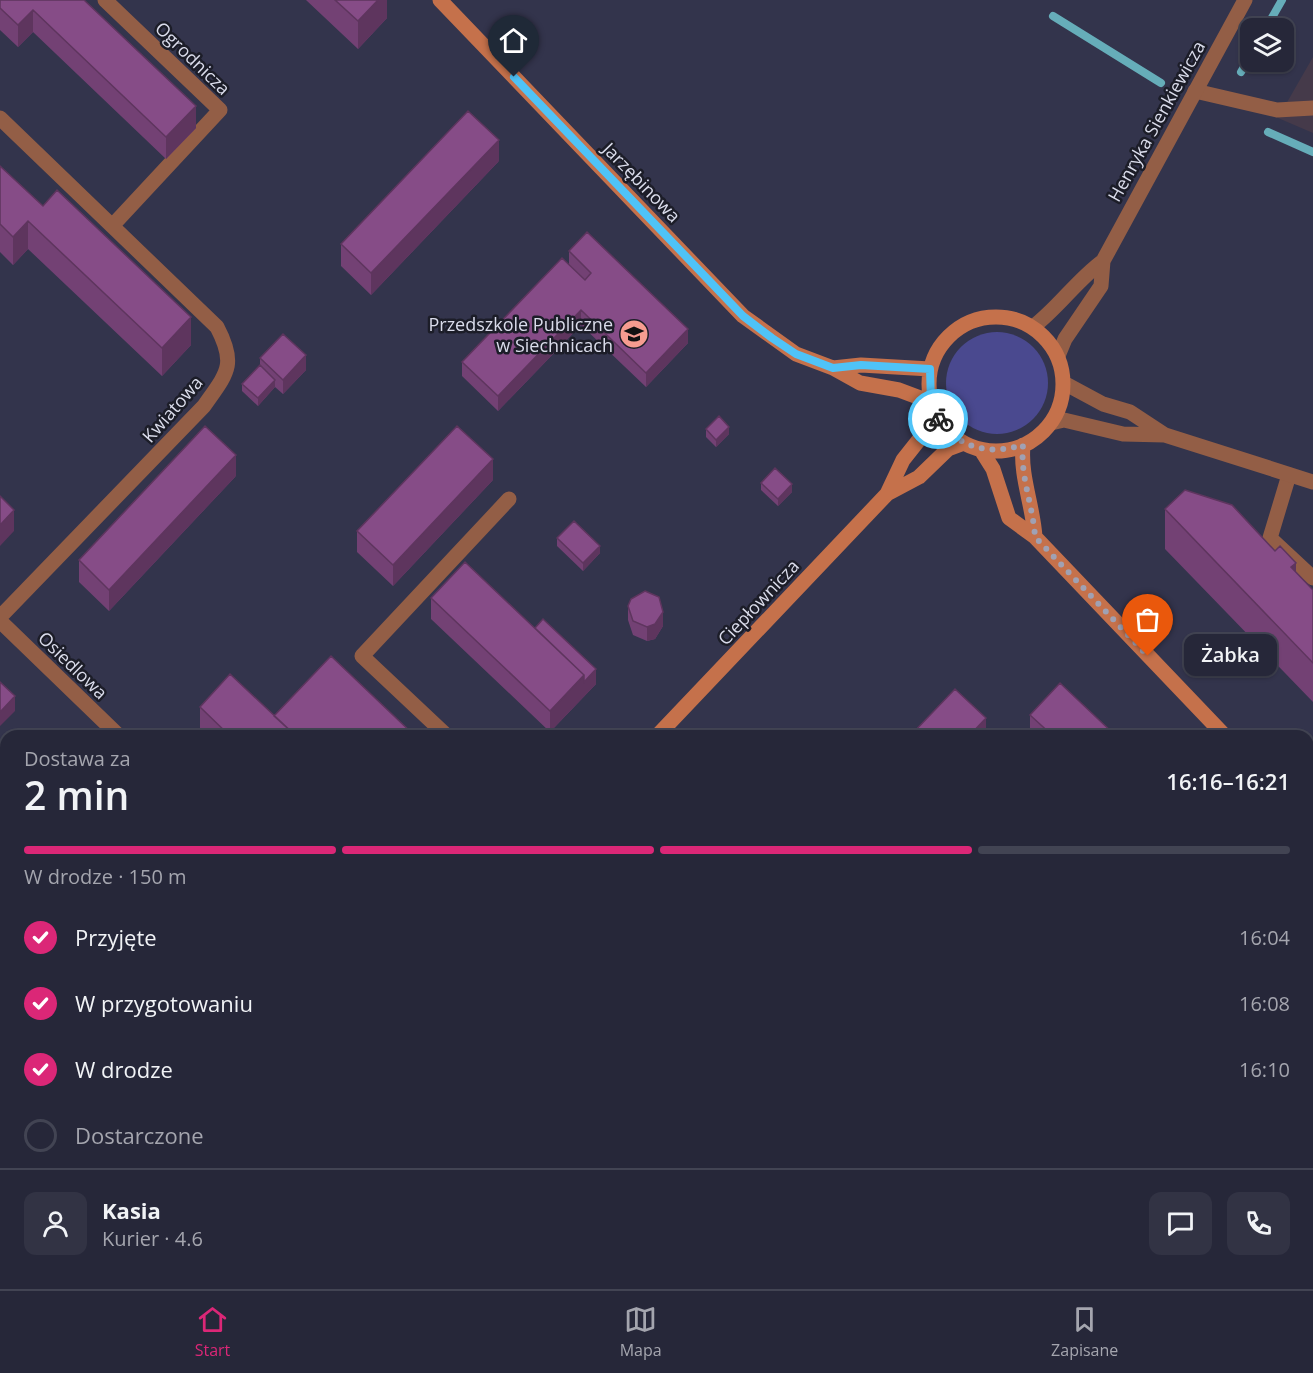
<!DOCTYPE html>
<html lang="pl">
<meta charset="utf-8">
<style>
:root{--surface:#262739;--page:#323344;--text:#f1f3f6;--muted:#a4a5ae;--line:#424453;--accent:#db2777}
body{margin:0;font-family:"Open Sans",sans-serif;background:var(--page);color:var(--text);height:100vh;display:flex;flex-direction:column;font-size:22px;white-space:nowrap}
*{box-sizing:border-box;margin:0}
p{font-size:20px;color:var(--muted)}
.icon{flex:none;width:33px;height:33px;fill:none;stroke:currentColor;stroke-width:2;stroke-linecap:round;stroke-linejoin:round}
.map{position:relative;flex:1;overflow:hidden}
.details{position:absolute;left:0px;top:730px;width:1314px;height:560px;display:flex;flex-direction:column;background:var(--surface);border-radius:18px 18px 0 0;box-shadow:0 2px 4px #0004,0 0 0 2px var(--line)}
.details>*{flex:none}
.fabs{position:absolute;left:1240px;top:18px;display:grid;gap:12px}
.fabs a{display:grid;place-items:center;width:54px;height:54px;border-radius:12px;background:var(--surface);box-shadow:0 2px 4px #0004,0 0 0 2px var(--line);font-size:30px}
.pin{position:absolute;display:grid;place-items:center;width:51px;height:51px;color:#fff;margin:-62px -26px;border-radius:50% 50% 50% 0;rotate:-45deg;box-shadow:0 0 6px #0007}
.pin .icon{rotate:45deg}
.courier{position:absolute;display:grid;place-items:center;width:60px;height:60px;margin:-30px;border:4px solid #4fc3f7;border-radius:50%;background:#fff;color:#222;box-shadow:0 2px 8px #0007}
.bubble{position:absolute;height:42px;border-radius:12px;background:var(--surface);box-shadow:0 2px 4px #0004,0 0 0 2px var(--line);font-size:20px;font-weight:600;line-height:42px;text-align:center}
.head em{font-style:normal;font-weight:600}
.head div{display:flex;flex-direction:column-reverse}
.head{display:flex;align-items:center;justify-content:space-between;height:102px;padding:0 24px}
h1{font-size:39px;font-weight:600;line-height:45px}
.bar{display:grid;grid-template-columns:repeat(4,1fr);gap:9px 6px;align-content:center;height:72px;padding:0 24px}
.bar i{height:8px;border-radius:4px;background:var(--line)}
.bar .on{background:var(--accent)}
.bar p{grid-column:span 4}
.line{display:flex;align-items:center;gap:15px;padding:0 24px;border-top:2px solid var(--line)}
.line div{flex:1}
.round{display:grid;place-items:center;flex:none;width:63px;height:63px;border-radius:12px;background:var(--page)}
ol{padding:0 24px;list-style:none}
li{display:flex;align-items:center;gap:18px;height:66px}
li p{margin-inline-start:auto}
li .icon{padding:6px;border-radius:50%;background:var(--accent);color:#fff;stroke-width:4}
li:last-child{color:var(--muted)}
li i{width:33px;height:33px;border:3px solid var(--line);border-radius:50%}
.dock{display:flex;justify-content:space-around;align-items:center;height:84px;border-top:2px solid var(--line);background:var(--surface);font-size:16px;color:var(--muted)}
.dock a{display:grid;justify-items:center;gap:3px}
.dock .on{color:var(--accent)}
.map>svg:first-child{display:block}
.industrial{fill:#453a4a}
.green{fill:#4a498f}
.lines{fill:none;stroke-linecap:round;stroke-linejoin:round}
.stream{stroke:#66adb9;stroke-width:8}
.lane{stroke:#935e46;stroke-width:15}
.street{stroke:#935e46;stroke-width:15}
.secondary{stroke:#c5714b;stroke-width:15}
.wall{fill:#734174}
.shaded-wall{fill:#5e355e}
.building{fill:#864c87;stroke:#5e355e;stroke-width:1.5}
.done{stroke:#a0a1b3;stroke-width:6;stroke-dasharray:0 10.8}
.route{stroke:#4fc3f7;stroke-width:8}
.labels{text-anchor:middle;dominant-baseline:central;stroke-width:5;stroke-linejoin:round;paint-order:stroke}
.street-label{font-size:18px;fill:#dadceb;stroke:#1c1d28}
.poi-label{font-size:18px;fill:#dadceb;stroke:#1c1d28;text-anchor:end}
</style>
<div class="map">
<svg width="1313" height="1289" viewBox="0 0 1313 1289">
<rect width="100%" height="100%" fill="#33344c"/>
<!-- industrial -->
<path class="industrial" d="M1313 57V133L1278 118Z"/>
<!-- green -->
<path class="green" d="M946 383a51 51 0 1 1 102 0a51 51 0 1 1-102 0Z"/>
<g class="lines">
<!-- stream -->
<path class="stream" d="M1053 16 1161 83
M1266 28 1282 0
M1241 72 1251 55
M1268 132 1313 152"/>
<!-- lane -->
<path class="lane" d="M1195 91 1277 110 1313 108
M1289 475 1270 538 1313 578
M0 1063 6 1056
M0 1075 6 1081
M0 1182 6 1188
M184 1284 189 1289
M287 1289 292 1284"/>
<!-- street -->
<path class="street" d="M105 0 220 110 113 225
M0 118 217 327C237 365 227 373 204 406L0 617
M1033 327C1059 307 1077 280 1103 261
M1058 356 1065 339 1101 286 1103 261 1245 0
M1064 383 1103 404 1130 412 1165 435
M1051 423 1064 420 1123 434 1165 435 1313 482
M0 621 119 736
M447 736 362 656 509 499
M1308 939 1313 944
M1308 1077 1313 1072
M643 1284 648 1289
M956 1284 961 1289
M1299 1284 1304 1289
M1091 1289 1096 1284"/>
<!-- secondary -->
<path class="secondary" d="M440 0 743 316 796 354 833 368 860 383 899 390 931 402
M929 384a67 67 0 1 1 134 0a67 67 0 1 1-134 0Z
M833 368 861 365 930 369
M1023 445C1020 477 1033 505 1035 537
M981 450 993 469 1009 518 1035 537 1225 736
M887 494 919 477 948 449 964 443
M657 736 887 494 903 460 937 417
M1308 824 1313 829
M130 1289 135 1284"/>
</g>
<!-- wall -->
<path class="wall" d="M0 0H84L196 128 166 159 33 32 18 47 0 30Z
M306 0H387V18L358 49Z
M499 161 371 295 341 266V244Z
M0 166 191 345 162 376 28 249 13 265 0 252Z
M569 251 688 343 646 387 581 325 498 411 462 376V362L569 264Z
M260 358 306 370 283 394 275 387 258 406 242 391V384L260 365Z
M706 429 729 434 716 447 706 437Z
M236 476 109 611 79 582V560Z
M493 480 393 586 357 552V531Z
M761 483 792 492 778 506 761 490Z
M1165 509 1296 572 1313 590V702L1165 549Z
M557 538 600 553 583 571 557 546Z
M431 598 535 628 596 684 550 732 431 619Z
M628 606 663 626 655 639 647 641 633 635 628 620Z
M200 707 274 716 415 736H201L200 735Z
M1030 715 1116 736H1030Z
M1308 1155 1313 1161V1260L1308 1255Z
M769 1284H823L818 1289H775Z
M993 1284H1052L1046 1289H998Z
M1192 1284H1288L1293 1289H1197Z"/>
<!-- shaded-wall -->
<path class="shaded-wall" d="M378 0H387V18L358 49V21Z
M33 10V32L18 47V25Z
M196 106V128L166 159V137Z
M499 140V161L371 295V273Z
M28 221V249L13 265V237Z
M581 310V325L498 411V396Z
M191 317V345L162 376V348Z
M688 329V343L646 387V373Z
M306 355V370L283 394V380Z
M275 380V387L258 406V398Z
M729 427V434L716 447V440Z
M236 455V476L109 611V590Z
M493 459V480L393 586V565Z
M792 484V492L778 506V499Z
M14 510V531L0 546V525Z
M600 546V553L583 571V563Z
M1296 563V603L1291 567Z
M663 612V626L655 639 647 641V627Z
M596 669V684L550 732V711L584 675Z
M15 696V711L0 726V712Z
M986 718V736H969Z
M6 931V959L0 965V938Z
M1313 977V1029L1308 1034V982Z
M797 1284H823L818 1289H797Z
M1023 1284H1052L1046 1289H1021V1285Z"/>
<!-- building -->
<path class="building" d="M0 0H84L196 106 166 137 33 10 18 25 0 8Z
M335 0H378L358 21Z
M468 111 499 140 371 273 341 244Z
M0 166 43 206 57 190 191 317 162 348 28 221 13 237 0 224Z
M587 232 688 329 646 373 581 310 498 396 462 362 562 258 585 280 591 273 569 251Z
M283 334 306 355 283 380 260 358Z
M260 365 275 380 258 398 242 384Z
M719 416 729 427 716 440 706 429Z
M205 426 236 455 109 590 79 560Z
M457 426 493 459 393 565 357 531Z
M775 468 792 484 778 499 761 483Z
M1185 490 1232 505 1275 551 1280 546 1296 563 1291 567 1313 590V663L1165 509Z
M0 496 14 510 0 525Z
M574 521 600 546 583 563 557 538Z
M465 562 584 675 550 711 431 598Z
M645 591 659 597 663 612 655 624 647 627 633 621 628 606 631 599Z
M543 619 596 669 584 682V675L535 628Z
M331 656 415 736H342L337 731 332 736H296L274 716Z
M230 674 296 736H230L200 707Z
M0 682 15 696 0 712Z
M1060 683 1116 736H1053L1030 715Z
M955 689 986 718 969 736H910Z
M6 772V931L0 938V778Z
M1308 954 1313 959V977L1308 982 1313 987V1001L1308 1006Z
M1308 1155 1313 1161V1232L1308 1227Z
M876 1284H939L944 1289H875L873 1287Z
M1219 1284H1288L1293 1289H1224Z"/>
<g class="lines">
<!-- done -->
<path class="done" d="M938 419C959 449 990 455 1023 445 1020 477 1033 505 1035 537L1148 656"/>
<!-- route -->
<path class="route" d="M514 77 743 316 772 338 796 354 833 368 861 365 930 369 931 402 938 419"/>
</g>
<!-- icons -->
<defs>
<g id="school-disc" transform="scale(1.5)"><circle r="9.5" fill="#f59c90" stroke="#1c1d28"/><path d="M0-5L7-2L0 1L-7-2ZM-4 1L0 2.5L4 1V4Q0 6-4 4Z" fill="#111"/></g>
</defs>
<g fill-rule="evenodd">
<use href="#school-disc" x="634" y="334"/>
</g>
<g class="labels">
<!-- street labels -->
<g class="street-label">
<text transform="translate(193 58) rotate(44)">Ogrodnicza</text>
<text transform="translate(1156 121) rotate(-61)">Henryka Sienkiewicza</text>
<text transform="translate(642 182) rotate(46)">Jarzębinowa</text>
<text transform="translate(172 409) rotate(-49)">Kwiatowa</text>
<text transform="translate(758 602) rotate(-47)">Ciepłownicza</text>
<text transform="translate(73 665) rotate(44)">Osiedlowa</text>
</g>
<!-- poi labels -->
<g class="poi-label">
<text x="613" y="324">Przedszkole Publiczne<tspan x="613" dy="21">w Siechnicach</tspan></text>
</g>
</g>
</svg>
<div class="fabs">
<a><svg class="icon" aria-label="layers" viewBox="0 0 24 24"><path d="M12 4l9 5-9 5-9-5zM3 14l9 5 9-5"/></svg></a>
</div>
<div class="pin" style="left:1148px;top:656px;background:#ea580c"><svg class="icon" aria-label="bag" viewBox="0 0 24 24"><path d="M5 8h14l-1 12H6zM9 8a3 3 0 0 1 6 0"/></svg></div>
<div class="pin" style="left:514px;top:77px;background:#1f2937"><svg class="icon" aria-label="home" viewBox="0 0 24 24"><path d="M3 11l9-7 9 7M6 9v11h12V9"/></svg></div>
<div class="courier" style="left:938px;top:419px"><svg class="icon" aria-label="bike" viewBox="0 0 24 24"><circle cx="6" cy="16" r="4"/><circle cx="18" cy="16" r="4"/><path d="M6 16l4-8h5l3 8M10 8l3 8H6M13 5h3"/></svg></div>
<div class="bubble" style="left:1184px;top:634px;width:93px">Żabka</div>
<section class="details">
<div class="head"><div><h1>2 min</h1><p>Dostawa za</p></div><em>16:16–16:21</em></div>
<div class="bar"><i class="on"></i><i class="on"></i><i class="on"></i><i></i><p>W drodze · 150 m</p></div>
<ol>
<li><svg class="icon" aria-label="check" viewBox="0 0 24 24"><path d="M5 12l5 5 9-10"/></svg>Przyjęte<p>16:04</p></li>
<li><svg class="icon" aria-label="check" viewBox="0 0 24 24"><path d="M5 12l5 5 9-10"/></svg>W przygotowaniu<p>16:08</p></li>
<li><svg class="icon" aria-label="check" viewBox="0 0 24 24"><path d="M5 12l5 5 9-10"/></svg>W drodze<p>16:10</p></li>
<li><i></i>Dostarczone</li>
</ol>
<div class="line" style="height:108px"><a class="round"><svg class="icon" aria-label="person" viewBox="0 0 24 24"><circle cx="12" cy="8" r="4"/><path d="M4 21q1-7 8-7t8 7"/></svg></a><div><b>Kasia</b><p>Kurier · 4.6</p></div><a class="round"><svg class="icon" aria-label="chat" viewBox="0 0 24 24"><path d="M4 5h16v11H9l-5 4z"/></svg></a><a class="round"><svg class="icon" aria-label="phone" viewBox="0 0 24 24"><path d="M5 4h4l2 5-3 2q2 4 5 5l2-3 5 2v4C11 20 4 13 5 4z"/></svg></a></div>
</section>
</div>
<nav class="dock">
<a class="on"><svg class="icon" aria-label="home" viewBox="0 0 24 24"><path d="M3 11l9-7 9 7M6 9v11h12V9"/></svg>Start</a>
<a><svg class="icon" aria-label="map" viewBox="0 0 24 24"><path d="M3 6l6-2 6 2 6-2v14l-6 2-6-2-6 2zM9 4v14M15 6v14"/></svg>Mapa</a>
<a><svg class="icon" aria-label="saved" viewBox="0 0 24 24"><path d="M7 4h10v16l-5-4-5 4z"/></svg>Zapisane</a>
</nav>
